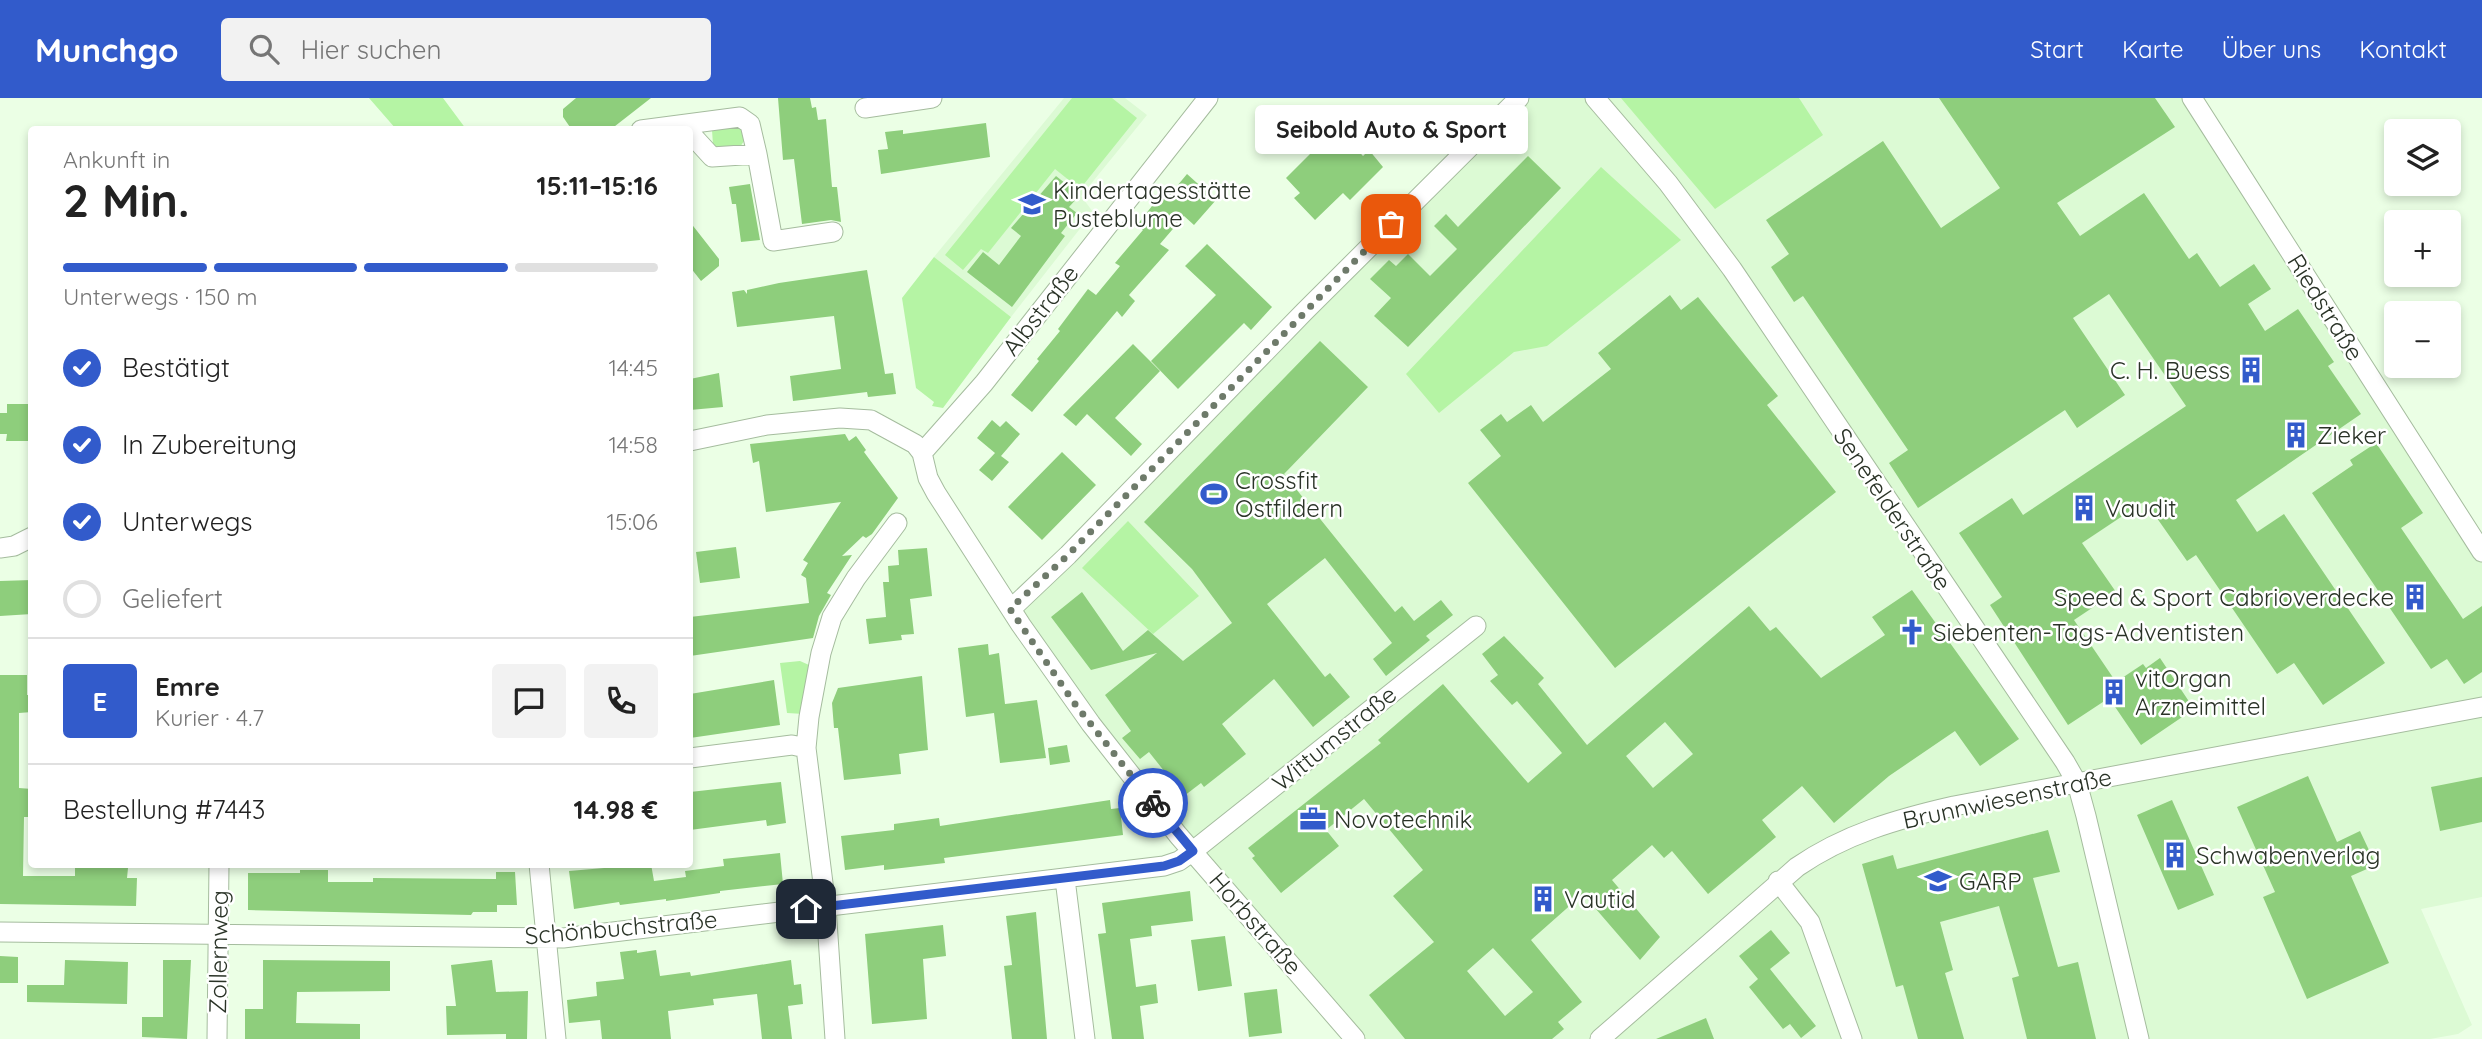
<!DOCTYPE html>
<html lang="de">
<meta charset="utf-8">
<style>
:root{--surface:#fff;--page:#f2f2f2;--text:#222;--muted:#767676;--line:#e0e0e0;--accent:#325bcb}
body{margin:0;font-family:Quicksand,sans-serif;background:var(--page);color:var(--text);height:100vh;display:flex;flex-direction:column;font-size:26px;white-space:nowrap}
*{box-sizing:border-box;margin:0}
p{font-size:23px;color:var(--muted)}
.icon{flex:none;width:38px;height:38px;fill:none;stroke:currentColor;stroke-width:2;stroke-linecap:round;stroke-linejoin:round}
.map{position:relative;flex:1;overflow:hidden}
.sheet{position:absolute;left:28px;top:28px;width:665px;height:742px;display:flex;flex-direction:column;background:var(--surface);border-radius:7px;box-shadow:0 4px 10px #0003}
.sheet>*{flex:none}
.tools{position:absolute;left:2384px;top:21px;display:grid;gap:14px}
.tools a{display:grid;place-items:center;width:77px;height:77px;border-radius:7px;background:var(--surface);box-shadow:0 4px 10px #0003;font-size:35px}
.pin{position:absolute;display:grid;place-items:center;width:60px;height:60px;color:#fff;margin:-30px;border-radius:14px;box-shadow:0 4px 10px #0006}
.courier{position:absolute;display:grid;place-items:center;width:70px;height:70px;margin:-35px;border:5px solid #325bcb;border-radius:50%;background:#fff;color:#222;box-shadow:0 2px 9px #0007}
.bubble{position:absolute;height:49px;border-radius:7px;background:var(--surface);box-shadow:0 4px 10px #0003;font-size:23px;font-weight:700;line-height:49px;text-align:center}
.overview em{font-style:normal;font-weight:700}
.overview div{display:flex;flex-direction:column-reverse}
.overview{display:flex;align-items:center;justify-content:space-between;height:119px;padding:0 35px}
h1{font-size:46px;font-weight:700;line-height:52px}
.bar{display:grid;grid-template-columns:repeat(4,1fr);gap:10px 7px;align-content:center;height:84px;padding:0 35px}
.bar i{height:9px;border-radius:5px;background:var(--line)}
.bar .on{background:var(--accent)}
.bar p{grid-column:span 4}
.line{display:flex;align-items:center;gap:18px;padding:0 35px;border-top:2px solid var(--line)}
.line div{flex:1}
.round{display:grid;place-items:center;flex:none;width:74px;height:74px;border-radius:7px;background:var(--page)}
ol{padding:0 35px;list-style:none}
li{display:flex;align-items:center;gap:21px;height:77px}
li p{margin-inline-start:auto}
li .icon{padding:7px;border-radius:50%;background:var(--accent);color:#fff;stroke-width:4}
li:last-child{color:var(--muted)}
li i{width:38px;height:38px;border:4px solid var(--line);border-radius:50%}
header{display:flex;align-items:center;gap:42px;box-sizing:border-box;height:98px;padding:0 35px;background:var(--accent);color:#fff}
header strong{font-size:33px}
nav{display:flex;gap:38px;margin-inline-start:auto;font-size:24px}
.search{width:490px;height:63px;background:var(--page);display:flex;align-items:center;gap:18px;box-sizing:border-box;padding:0 24px;border-radius:7px;color:var(--muted);font-size:26px}
.map>svg:first-child{display:block}
.built{fill:#dcfad4}
.green{fill:#b5f4a4}
.building{fill:#8ece7c;fill-rule:evenodd}
.lines{fill:none;stroke-linecap:round;stroke-linejoin:round}
.street-casing{stroke:#a5bc9e;stroke-width:21}
.street{stroke:#fff;stroke-width:19}
.done{stroke:#6e7a6a;stroke-width:7;stroke-dasharray:0 12.6}
.route{stroke:#325bcb;stroke-width:9}
.labels{text-anchor:middle;dominant-baseline:central;stroke-width:5;stroke-linejoin:round;paint-order:stroke}
.poi-label{font-size:24px;fill:#2a3327;stroke:#fff;text-anchor:start}
.street-label{font-size:24px;fill:#2a3327;stroke:#fff}
</style>
<header>
<strong>Munchgo</strong>
<div class="search"><svg class="icon" aria-label="search" viewBox="0 0 24 24"><circle cx="10" cy="10" r="6"/><path d="M15 15l6 6"/></svg>Hier suchen</div>
<nav><a>Start</a><a>Karte</a><a>Über uns</a><a>Kontakt</a></nav>
</header>
<div class="map">
<svg width="2482" height="941" viewBox="0 0 2482 941">
<rect width="100%" height="100%" fill="#ebffe5"/>
<!-- built -->
<path class="built" d="M1064 0H1125L1147 17 1081 98 1093 114 1011 219 934 159Z
M1523 0H2192L2482 453V799L2421 811 2472 927 2458 936 2430 941H1362L1207 764 1015 513Z"/>
<!-- green -->
<path class="green" d="M369 0H443L466 31H396Z
M1072 0H1112L1137 20 1080 91 1055 71 988 155 981 151 963 172 945 157Z
M1621 0H1799L1823 37 1715 111Z
M736 27 742 31 744 43 740 49 720 52 713 47 712 32Z
M1601 69 1681 142 1547 248 1514 254 1439 315 1406 276Z
M934 159 1011 219 943 310 932 308 934 304 916 290 902 200Z
M1128 423 1199 498 1153 536 1082 470Z
M800 563 809 567 804 616 787 615 780 565Z"/>
<!-- building -->
<path class="building" d="M576 0H651L610 32H572L563 19V11Z
M778 0H810L812 10 816 9 818 22 826 21 832 89H837L841 124 831 122 802 126 794 61 783 62Z
M1939 0H2155L2175 29 2057 105 2080 138 2144 95 2189 161 2197 155 2220 189 2254 166 2271 191 2248 206 2265 233 2298 211 2334 264 2328 268 2361 316 2236 402 2257 434 2284 416 2385 565 2323 607 2294 565 2277 576 2196 457 2187 463 2145 403 2082 445 2116 494 2074 522 2116 584 2143 566 2146 570 2160 560 2194 611 2141 647 2109 600 2068 627 1990 507 2002 499 1959 435 2012 400 2023 417 2186 308 2109 196 2073 220 2125 297 2077 330 2065 312 1918 410 1889 365 1908 352 1803 198 1794 204 1771 169 1789 156 1766 122 1883 43 1941 130 2000 90Z
M986 25 990 59 881 76 878 52 888 51 885 34 903 32V36Z
M1336 40 1343 49 1349 43 1363 58 1369 52 1383 69 1350 102 1343 95 1315 122 1294 100 1300 95 1286 80 1316 50 1320 54Z
M1528 58 1561 90 1408 249 1374 218 1391 200 1370 181 1389 162 1396 168 1408 156 1430 178 1457 151 1434 128 1446 116 1458 129Z
M1187 76 1216 102 1194 127 1184 118 1160 146 1169 152 1129 197 1135 203 1122 219 1117 213 1032 314 1011 297 1039 263 1037 261 1060 233 1058 231 1088 191 1096 197 1120 168 1115 165 1143 132 1137 127 1167 89 1172 94Z
M1056 78 1080 97 1069 109 1077 115 1061 135 1065 138 1012 209 967 174 983 154 999 167 1021 138 1011 130Z
M750 86 760 142 741 144 736 106H732L729 89Z
M690 124 719 161V168L701 183 690 169Z
M1207 146 1272 209 1251 232 1244 225 1178 291 1151 263 1216 197 1185 168Z
M867 172 885 276 893 275 896 296 868 299 867 294 793 303 790 278 841 271 834 218 737 229 732 194 744 192 747 196V192L779 185Z
M1670 197 1681 212 1698 199 1778 298 1767 307 1836 394 1615 570 1468 385 1501 358 1480 332 1501 316 1507 324 1531 307 1543 324 1611 271 1598 255Z
M1320 243 1368 289 1284 376 1395 514 1402 508 1414 523 1441 502 1453 517 1426 538 1430 542 1386 578 1373 561 1392 545 1325 460 1267 506 1325 579 1330 575 1350 599 1313 629 1274 581 1222 626 1246 656 1204 689 1201 685 1184 698 1149 654 1140 661 1122 640 1131 633 1105 597 1157 555 1091 572 1051 519 1082 494 1123 553 1148 532 1183 563 1232 525 1192 471 1144 424Z
M1133 246 1160 273 1115 320 1142 346 1131 358 1087 316 1076 328 1063 317Z
M719 275 723 309 690 312V281Z
M7 306H32V343H6L7 336H0V315H7Z
M992 322 1000 329 1006 323 1020 336 1001 358 1009 364 992 383 979 372 995 355 977 340Z
M845 336 849 343 856 338 866 352 864 354 898 400 872 436 866 440 863 438 842 458 852 457 827 495 831 497 819 518 813 540 690 558V519L809 505 806 480 801 477 808 465 803 462 841 404 766 414 759 363 753 365 750 346Z
M2376 345 2423 415 2401 430 2463 521 2482 508V574L2464 586 2447 561 2431 571 2312 395 2353 367 2350 362Z
M1062 354 1096 387 1042 442 1008 409Z
M736 449 740 480 700 485 696 454Z
M927 450 932 498 910 501 914 536 901 537 902 542 869 546 866 521 886 519 883 484H889L888 468 899 467 898 452Z
M32 482V516L0 518V483Z
M1912 492 2019 641 1980 668 1955 633 1889 678 1834 725 1802 688 1762 722 1776 739 1708 796 1672 753 1664 760 1652 747 1612 782 1660 839 1640 862 1583 796 1531 842 1582 904 1558 924 1564 931 1552 941H1405L1369 897 1434 844 1393 798 1423 772 1364 701 1326 732 1339 748 1281 795 1252 760 1255 758 1248 750 1381 645 1378 642 1443 586 1528 685 1562 655 1517 603 1512 607 1490 583 1498 577 1482 556 1504 538 1544 580 1538 586 1587 647 1749 508 1770 533 1776 529 1821 580 1885 537 1872 519ZM1665 624 1693 656 1653 690 1626 658ZM1493 850 1533 894 1505 918 1467 873Z
M988 546 989 557 999 555 1005 606 1037 602 1046 660 1000 665 994 615 966 619 958 550Z
M0 577H27V597H32V614L19 615V690L32 691V719H24L23 778H75V769L128 770 127 780H137L136 808 0 806Z
M922 578 928 652 899 656 901 676 844 682 838 630H834L832 605 838 590Z
M774 582 780 627 690 640V596Z
M1067 647 1070 664 1050 667 1048 650Z
M2308 678 2337 744 2360 733 2376 767 2351 778 2389 865 2307 901 2263 799 2275 794 2237 709Z
M2482 679V724L2440 733 2431 689Z
M781 684 786 725 767 728 766 722 690 732V694Z
M1110 702 1111 711 1120 710 1123 737 944 760 945 765 884 772V767L845 772 841 738 894 732V726L939 720 940 728Z
M2172 702 2214 797 2178 812 2137 717Z
M2048 732 2060 774 2033 780 2058 869 2078 864 2096 941H2027L2012 880 2019 878 1999 808 1940 824 1953 872 1945 875 1964 941H1918L1903 887 1896 889 1862 766 1893 757 1897 771Z
M780 755 783 786 720 793V795L666 803V801L620 807 619 804 574 811 569 773 651 766 654 783 686 779 685 773 724 768 723 761Z
M300 772H328V784H373V780L496 781V774H515L517 807H497V814H473L471 817 248 812V775H300Z
M1190 793 1193 823 1151 828 1152 838 1130 841 1136 889 1156 886 1158 905 1140 908 1144 941H1112L1098 836 1106 835 1102 805Z
M1036 814 1047 941H1012L1004 868 1012 867 1006 818Z
M943 827 946 858 923 861 927 921 872 926 865 836Z
M1771 832 1790 855 1770 871 1816 928 1801 940 1790 926 1783 931 1749 889 1758 881 1739 858Z
M1225 838 1232 888 1198 893 1191 842Z
M637 852V855L656 852 660 878 690 874 691 878 791 862 794 887 801 886 803 906 788 908 792 941H762L757 896 713 901 714 907 668 913 671 941H602L600 922 569 925 567 902 597 898 596 884 624 881 620 854Z
M0 858 18 859V885H0Z
M65 862 128 864 127 906 27 904V887H64Z
M163 862H191L187 941 142 939V919H163Z
M263 862 390 863V893L297 894 296 925 360 926V941H245V911H263Z
M492 862 496 894 528 893 527 941H506V936L447 937 446 908H456L451 867Z
M1277 891 1282 935 1249 939 1244 895Z
M1706 920 1714 941H1656Z"/>
<g class="lines">
<!-- street casing -->
<g class="street-casing">
<path id="street" d="M1595 0 1668 85 1732 171 2065 664 2077 685 2086 718 2139 941
M2192 0 2482 454
M865 10 932 0
M641 32 740 19 750 26 757 56 712 59 690 35
M757 56 773 143 833 134
M690 343 767 327 840 320 871 322 915 346 922 355 928 380 936 395 1021 527 1091 626 1178 737 1355 941
M922 355 984 285 1208 0
M0 450 14 448 32 439
M1011 511 1068 457 1304 214 1519 0
M690 660 792 647 806 650
M539 766 556 941
M1065 781 1085 941
M1778 783 1810 824 1852 941
M0 834 563 840 1164 768 1179 763 1193 753 1476 528
M217 941 219 766
M835 941 826 809 806 650 809 619 821 555 832 519 856 480 897 425
M1600 941 1797 769C1845 736 1897 721 1954 708L2482 609"/>
</g>
<!-- street -->
<use href="#street" class="street"/>
</g>
<g class="lines">
<!-- done -->
<path class="done" d="M1153 705 1075 606 1010 511 1068 457 1391 126"/>
<!-- route -->
<path class="route" d="M806 811 1164 768 1179 763 1193 753 1153 705"/>
</g>
<!-- icons -->
<defs>
<g id="school-bare" transform="scale(2.1)"><path d="M0-5L7-2L0 1L-7-2ZM-4 1L0 2.5L4 1V4Q0 6-4 4Z" fill="#325bcb" stroke="#fff" stroke-width="2.5" paint-order="stroke"/></g>
<g id="building-bare" transform="scale(2.1)"><path d="M-4-6H4V6H1V3H-1V6H-4ZM-2.5-4.3h1.7v1.8h-1.7ZM.8-4.3h1.7v1.8H.8ZM-2.5-1h1.7V.8h-1.7ZM.8-1h1.7V.8H.8Z" fill="#325bcb" stroke="#fff" stroke-width="2.5" paint-order="stroke"/></g>
<g id="stadium-bare" transform="scale(2.1)"><path d="M0-5a6.5 5 0 1 0 0 10a6.5 5 0 1 0 0-10ZM-3.5-1.8h7v3.6h-7Z" fill="#325bcb" stroke="#fff" stroke-width="2.5" paint-order="stroke"/></g>
<g id="church-bare" transform="scale(2.1)"><path d="M-1.2-6h2.4v3.5h3.3v2.4h-3.3V6h-2.4V-.1h-3.3v-2.4h3.3Z" fill="#325bcb" stroke="#fff" stroke-width="2.5" paint-order="stroke"/></g>
<g id="office-bare" transform="scale(2.1)"><path d="M-6-3h4V-5.5h4V-3h4V5H-6ZM-1-4.5V-3h2v-1.5ZM-6 0V1H6V0Z" fill="#325bcb" stroke="#fff" stroke-width="2.5" paint-order="stroke"/></g>
</defs>
<g fill-rule="evenodd">
<use href="#school-bare" x="1032" y="106"/>
<use href="#building-bare" x="2251" y="272"/>
<use href="#building-bare" x="2296" y="337"/>
<use href="#stadium-bare" x="1214" y="396"/>
<use href="#building-bare" x="2084" y="410"/>
<use href="#building-bare" x="2415" y="499"/>
<use href="#church-bare" x="1912" y="534"/>
<use href="#building-bare" x="2114" y="594"/>
<use href="#office-bare" x="1313" y="721"/>
<use href="#building-bare" x="2175" y="757"/>
<use href="#school-bare" x="1938" y="783"/>
<use href="#building-bare" x="1543" y="801"/>
</g>
<g class="labels">
<!-- poi labels -->
<g class="poi-label">
<text x="1053" y="92">Kindertagesstätte<tspan x="1053" dy="28">Pusteblume</tspan></text>
<text x="2230" y="272" text-anchor="end">C. H. Buess</text>
<text x="2317" y="337">Zieker</text>
<text x="1235" y="382">Crossfit<tspan x="1235" dy="28">Ostfildern</tspan></text>
<text x="2105" y="410">Vaudit</text>
<text x="2394" y="499" text-anchor="end">Speed &amp; Sport Cabrioverdecke</text>
<text x="1933" y="534">Siebenten-Tags-Adventisten</text>
<text x="2135" y="580">vitOrgan<tspan x="2135" dy="28">Arzneimittel</tspan></text>
<text x="1334" y="721">Novotechnik</text>
<text x="2196" y="757">Schwabenverlag</text>
<text x="1959" y="783">GARP</text>
<text x="1564" y="801">Vautid</text>
</g>
<!-- street labels -->
<g class="street-label">
<text transform="translate(2326 209) rotate(58)">Riedstraße</text>
<text transform="translate(1040 212) rotate(-52)">Albstraße</text>
<text transform="translate(1893 411) rotate(56)">Senefelderstraße</text>
<text transform="translate(1334 640) rotate(-39)">Wittumstraße</text>
<text transform="translate(2007 700) rotate(-12)">Brunnwiesenstraße</text>
<text transform="translate(1256 825) rotate(49)">Horbstraße</text>
<text transform="translate(621 829) rotate(-5)">Schönbuchstraße</text>
<text transform="translate(218 854) rotate(-89)">Zollernweg</text>
</g>
</g>
</svg>
<div class="tools">
<a><svg class="icon" aria-label="layers" viewBox="0 0 24 24"><path d="M12 4l9 5-9 5-9-5zM3 14l9 5 9-5"/></svg></a>
<a>+</a>
<a>−</a>
</div>
<div class="pin" style="left:1391px;top:126px;background:#ea580c"><svg class="icon" aria-label="bag" viewBox="0 0 24 24"><path d="M5 8h14l-1 12H6zM9 8a3 3 0 0 1 6 0"/></svg></div>
<div class="pin" style="left:806px;top:811px;background:#1f2937"><svg class="icon" aria-label="home" viewBox="0 0 24 24"><path d="M3 11l9-7 9 7M6 9v11h12V9"/></svg></div>
<div class="courier" style="left:1153px;top:705px"><svg class="icon" aria-label="bike" viewBox="0 0 24 24"><circle cx="6" cy="16" r="4"/><circle cx="18" cy="16" r="4"/><path d="M6 16l4-8h5l3 8M10 8l3 8H6M13 5h3"/></svg></div>
<div class="bubble" style="left:1255px;top:7px;width:273px">Seibold Auto &amp; Sport</div>
<section class="sheet">
<div class="overview"><div><h1>2 Min.</h1><p>Ankunft in</p></div><em>15:11–15:16</em></div>
<div class="bar"><i class="on"></i><i class="on"></i><i class="on"></i><i></i><p>Unterwegs · 150 m</p></div>
<ol>
<li><svg class="icon" aria-label="check" viewBox="0 0 24 24"><path d="M5 12l5 5 9-10"/></svg>Bestätigt<p>14:45</p></li>
<li><svg class="icon" aria-label="check" viewBox="0 0 24 24"><path d="M5 12l5 5 9-10"/></svg>In Zubereitung<p>14:58</p></li>
<li><svg class="icon" aria-label="check" viewBox="0 0 24 24"><path d="M5 12l5 5 9-10"/></svg>Unterwegs<p>15:06</p></li>
<li><i></i>Geliefert</li>
</ol>
<div class="line" style="height:126px"><b class="round" style="background:var(--accent);color:#fff">E</b><div><b>Emre</b><p>Kurier · 4.7</p></div><a class="round"><svg class="icon" aria-label="chat" viewBox="0 0 24 24"><path d="M4 5h16v11H9l-5 4z"/></svg></a><a class="round"><svg class="icon" aria-label="phone" viewBox="0 0 24 24"><path d="M5 4h4l2 5-3 2q2 4 5 5l2-3 5 2v4C11 20 4 13 5 4z"/></svg></a></div>
<div class="line" style="height:91px"><div>Bestellung #7443</div><b>14.98 €</b></div>
</section>
</div>
